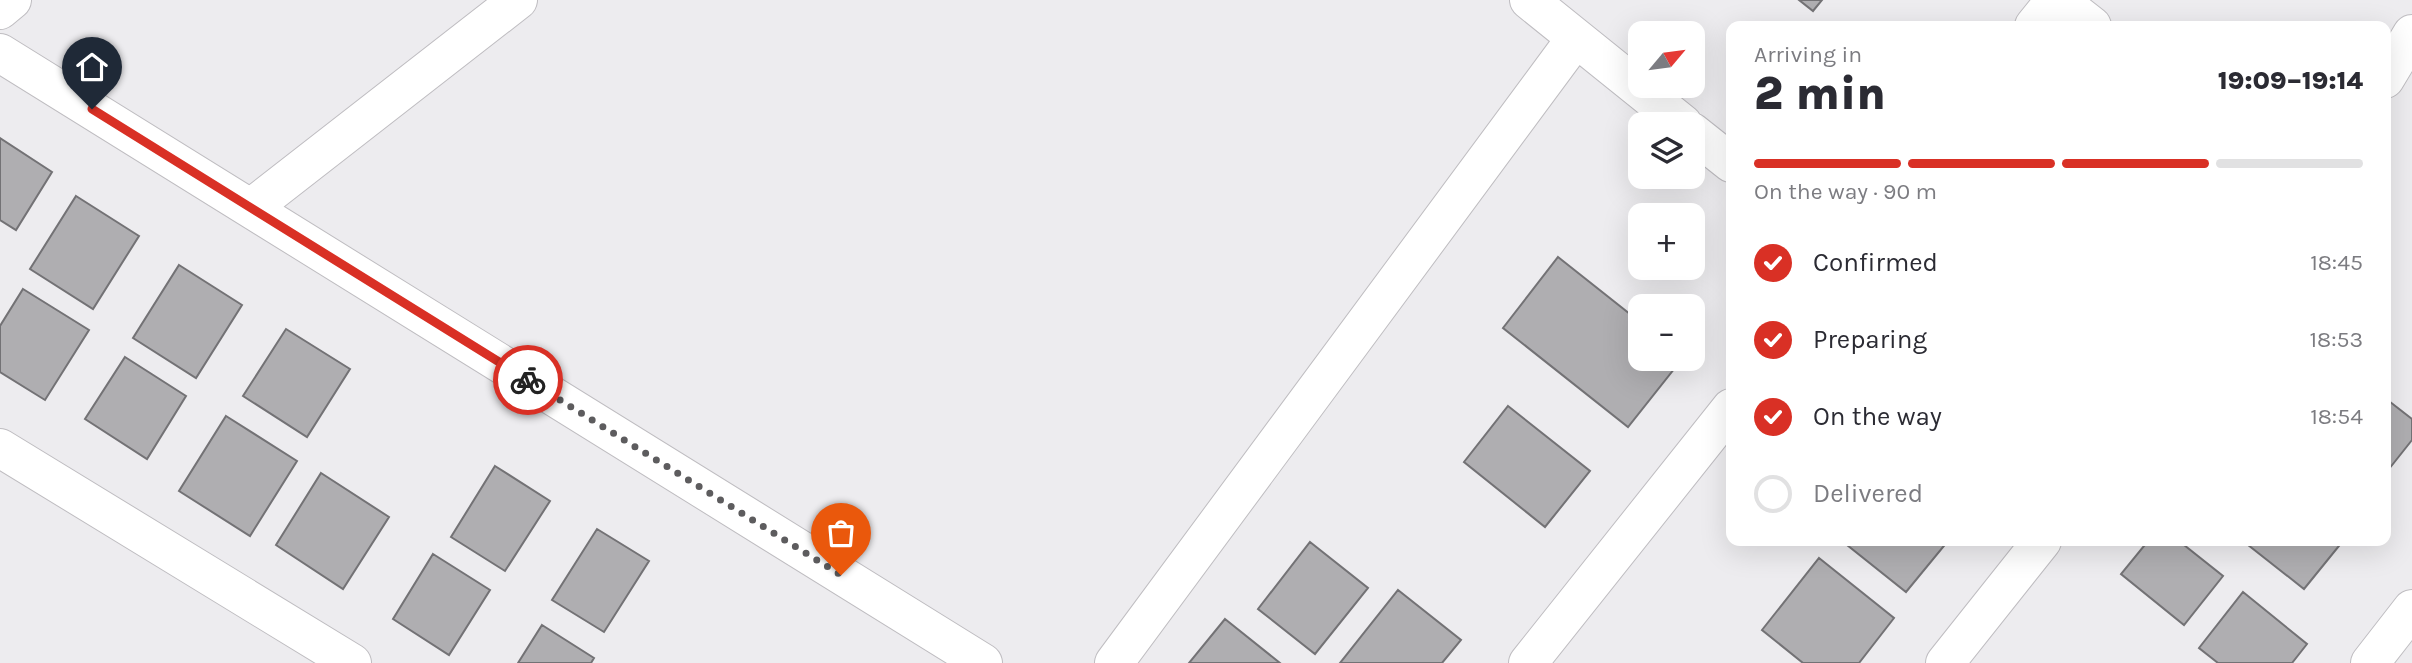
<!DOCTYPE html>
<meta charset="utf-8">
<style>
:root{--surface:#fff;--page:#f2f2f3;--text:#2b2b33;--muted:#7c7c81;--line:#e1e1e2;--accent:#d93025}
body{margin:0;font-family:Karla,sans-serif;background:var(--page);color:var(--text);height:100vh;display:flex;flex-direction:column;font-size:26px;white-space:nowrap}
*{box-sizing:border-box;margin:0}
p{font-size:23px;color:var(--muted)}
.icon{flex:none;width:38px;height:38px;fill:none;stroke:currentColor;stroke-width:2;stroke-linecap:round;stroke-linejoin:round}
.map{position:relative;flex:1;overflow:hidden}
.side{position:absolute;left:1726px;top:21px;width:665px;height:525px;display:flex;flex-direction:column;background:var(--surface);border-radius:14px;box-shadow:0 7px 28px #0002}
.side>*{flex:none}
.needle{width:46px;rotate:61deg}
.buttons{position:absolute;left:1628px;top:21px;display:grid;gap:14px}
.buttons a{display:grid;place-items:center;width:77px;height:77px;border-radius:14px;background:var(--surface);box-shadow:0 7px 28px #0002;font-size:35px}
.pin{position:absolute;display:grid;place-items:center;width:60px;height:60px;color:#fff;margin:-72px -30px;border-radius:50% 50% 50% 0;rotate:-45deg;box-shadow:0 0 7px #0007}
.pin .icon{rotate:45deg}
.courier{position:absolute;display:grid;place-items:center;width:70px;height:70px;margin:-35px;border:5px solid #d93025;border-radius:50%;background:#fff;color:#222;box-shadow:0 2px 9px #0007}
.headline em{font-style:normal;font-weight:800}
.headline div{display:flex;flex-direction:column-reverse}
.headline{display:flex;align-items:center;justify-content:space-between;height:119px;padding:0 28px}
h1{font-size:46px;font-weight:800;line-height:52px}
.bar{display:grid;grid-template-columns:repeat(4,1fr);gap:10px 7px;align-content:center;height:84px;padding:0 28px}
.bar i{height:9px;border-radius:5px;background:var(--line)}
.bar .selected{background:var(--accent)}
.bar p{grid-column:span 4}
ol{padding:0 28px;list-style:none}
li{display:flex;align-items:center;gap:21px;height:77px}
li p{margin-inline-start:auto}
li .icon{padding:7px;border-radius:50%;background:var(--accent);color:#fff;stroke-width:4}
li:last-child{color:var(--muted)}
li i{width:38px;height:38px;border:4px solid var(--line);border-radius:50%}
.map>svg:first-child{display:block}
.building{fill:#afaeb1;stroke:#737275;stroke-width:2}
.lines{fill:none;stroke-linecap:round;stroke-linejoin:round}
.street-casing{stroke:#bfbdc1;stroke-width:40}
.street{stroke:#fff;stroke-width:38}
.done{stroke:#5d5c5e;stroke-width:7;stroke-dasharray:0 12.6}
.route{stroke:#d93025;stroke-width:9}
</style>
<div class="map">
<svg width="2412" height="663" viewBox="0 0 2412 663">
<rect width="100%" height="100%" fill="#edecef"/>
<!-- building -->
<path class="building" d="M1799 0H1822L1813 11Z
M0 138 52 172 16 230 0 220Z
M76 196 139 236 93 309 30 269Z
M1558 257 1640 322V359H1682L1628 427 1503 328Z
M179 265 242 305 196 378 133 338Z
M23 289 89 330 45 400 0 372V326Z
M286 329 350 369 307 437 243 396Z
M125 357 186 396 147 459 85 419Z
M2385 398 2412 419V440L2385 474Z
M1508 406 1590 471 1545 527 1464 462Z
M226 416 297 461 250 536 179 491Z
M495 466 550 501 505 571 451 537Z
M321 473 389 517 343 589 276 545Z
M597 529 649 561 604 632 552 600Z
M1842 541H1948L1906 592Z
M2148 541H2179L2223 576 2184 625 2121 574Z
M2243 541H2343L2304 589Z
M1310 542 1368 588 1315 654 1258 609Z
M433 554 490 590 449 655 393 619Z
M1819 558 1894 618 1859 663H1803L1762 630Z
M1398 590 1461 640 1442 663H1340Z
M2243 592 2307 644 2292 663H2218L2199 648Z
M1225 619 1280 663H1189Z
M542 625 594 658 591 663H518Z"/>
<g class="lines">
<!-- street casing -->
<g class="street-casing">
<path id="street" d="M1529 0 1683 124
M2059 0 2092 26
M0 10 12 0
M2034 26 2055 0
M0 53 983 663
M2385 79 2412 34
M1692 132 1731 163
M251 208 518 0
M0 448 352 663
M1114 663 1576 38
M1528 663 1731 408
M1945 663 2042 541
M2370 663 2412 609"/>
</g>
<!-- street -->
<use href="#street" class="street"/>
</g>
<g class="lines">
<!-- done -->
<path class="done" d="M528 380 841 575"/>
<!-- route -->
<path class="route" d="M92 109 528 380"/>
</g>
</svg>
<div class="buttons">
<a><svg class="needle" viewBox="-14 -14 28 28"><path d="M0-13l5 13h-10z" fill="#e53935"/><path d="M0 13l5-13h-10z" fill="#7c7c81"/></svg></a>
<a><svg class="icon" aria-label="layers" viewBox="0 0 24 24"><path d="M12 4l9 5-9 5-9-5zM3 14l9 5 9-5"/></svg></a>
<a>+</a>
<a>−</a>
</div>
<div class="pin" style="left:841px;top:575px;background:#ea580c"><svg class="icon" aria-label="bag" viewBox="0 0 24 24"><path d="M5 8h14l-1 12H6zM9 8a3 3 0 0 1 6 0"/></svg></div>
<div class="pin" style="left:92px;top:109px;background:#1f2937"><svg class="icon" aria-label="home" viewBox="0 0 24 24"><path d="M3 11l9-7 9 7M6 9v11h12V9"/></svg></div>
<div class="courier" style="left:528px;top:380px"><svg class="icon" aria-label="bike" viewBox="0 0 24 24"><circle cx="6" cy="16" r="4"/><circle cx="18" cy="16" r="4"/><path d="M6 16l4-8h5l3 8M10 8l3 8H6M13 5h3"/></svg></div>
<section class="side">
<div class="headline"><div><h1>2 min</h1><p>Arriving in</p></div><em>19:09–19:14</em></div>
<div class="bar"><i class="selected"></i><i class="selected"></i><i class="selected"></i><i></i><p>On the way · 90 m</p></div>
<ol>
<li><svg class="icon" aria-label="check" viewBox="0 0 24 24"><path d="M5 12l5 5 9-10"/></svg>Confirmed<p>18:45</p></li>
<li><svg class="icon" aria-label="check" viewBox="0 0 24 24"><path d="M5 12l5 5 9-10"/></svg>Preparing<p>18:53</p></li>
<li><svg class="icon" aria-label="check" viewBox="0 0 24 24"><path d="M5 12l5 5 9-10"/></svg>On the way<p>18:54</p></li>
<li><i></i>Delivered</li>
</ol>
</section>
</div>
